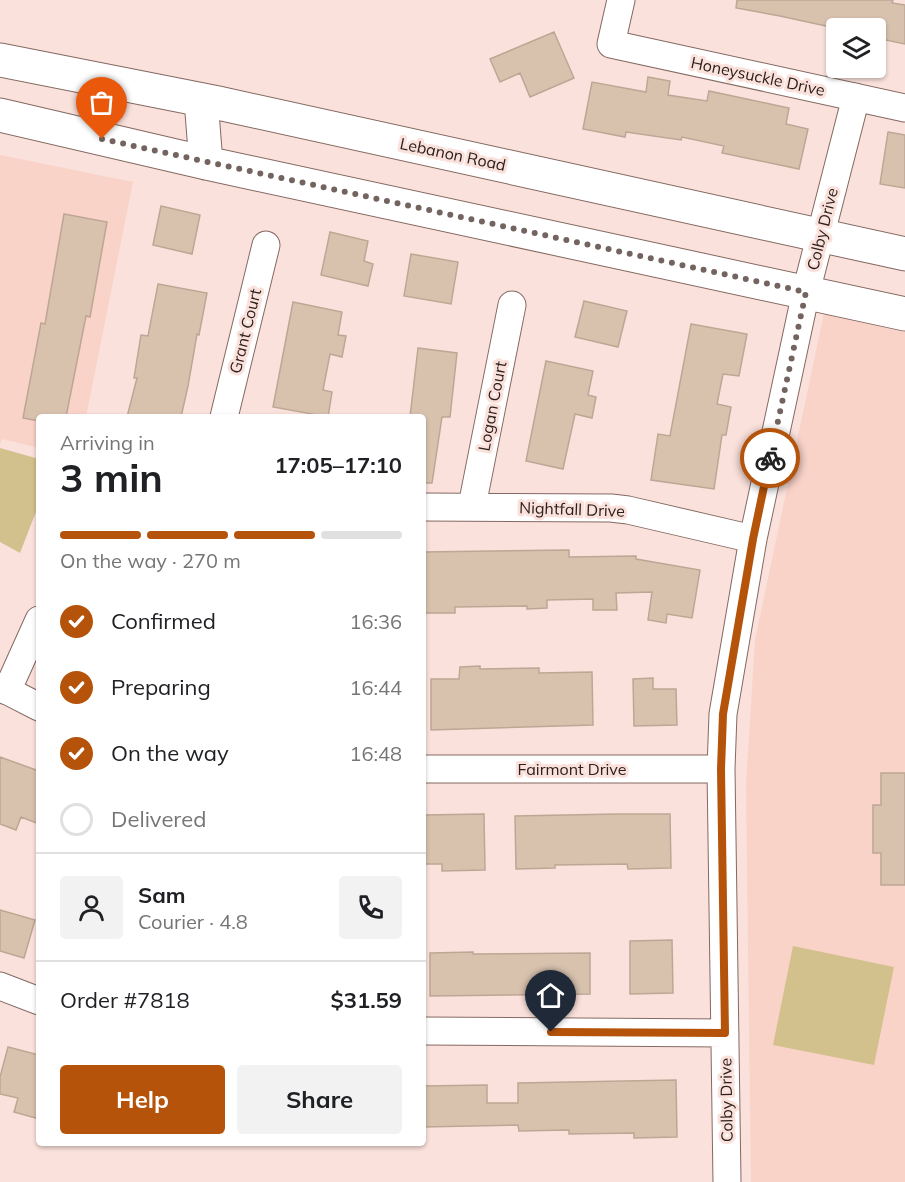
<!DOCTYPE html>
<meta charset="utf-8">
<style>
:root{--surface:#fff;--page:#f2f2f2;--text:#202124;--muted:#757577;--line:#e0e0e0;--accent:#b45309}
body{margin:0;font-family:Mulish,sans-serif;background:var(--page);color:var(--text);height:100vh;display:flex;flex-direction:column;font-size:22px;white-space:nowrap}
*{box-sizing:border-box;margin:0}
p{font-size:20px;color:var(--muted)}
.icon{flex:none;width:33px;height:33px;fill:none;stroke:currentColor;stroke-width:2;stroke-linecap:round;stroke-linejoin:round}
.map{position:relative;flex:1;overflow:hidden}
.drawer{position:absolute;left:36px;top:414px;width:390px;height:732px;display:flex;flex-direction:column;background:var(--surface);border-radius:6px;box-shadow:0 2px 4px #0004}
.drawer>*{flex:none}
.fabs{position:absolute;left:826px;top:18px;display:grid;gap:12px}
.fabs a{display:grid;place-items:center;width:60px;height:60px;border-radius:6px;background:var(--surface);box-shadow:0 2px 4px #0004;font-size:30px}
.pin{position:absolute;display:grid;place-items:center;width:51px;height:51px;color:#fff;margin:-62px -26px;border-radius:50% 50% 50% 0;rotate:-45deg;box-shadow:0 0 6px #0007}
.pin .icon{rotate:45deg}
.courier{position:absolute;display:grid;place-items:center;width:60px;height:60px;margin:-30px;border:4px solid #b45309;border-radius:50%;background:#fff;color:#222;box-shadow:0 2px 8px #0007}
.overview em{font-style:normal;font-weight:700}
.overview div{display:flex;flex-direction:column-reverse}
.overview{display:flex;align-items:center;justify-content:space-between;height:102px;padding:0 24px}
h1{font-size:39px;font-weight:700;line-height:45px}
.bar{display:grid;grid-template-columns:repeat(4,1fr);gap:9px 6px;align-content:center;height:72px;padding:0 24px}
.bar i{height:8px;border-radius:4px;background:var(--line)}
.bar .current{background:var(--accent)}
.bar p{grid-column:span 4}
.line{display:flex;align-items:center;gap:15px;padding:0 24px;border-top:2px solid var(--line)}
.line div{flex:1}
.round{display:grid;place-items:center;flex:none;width:63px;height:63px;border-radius:6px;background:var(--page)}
ol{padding:0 24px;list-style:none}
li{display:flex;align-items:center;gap:18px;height:66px}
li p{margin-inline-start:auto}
li .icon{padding:6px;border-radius:50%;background:var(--accent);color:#fff;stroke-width:4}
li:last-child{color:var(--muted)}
li i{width:33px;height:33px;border:3px solid var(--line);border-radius:50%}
.action{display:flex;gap:12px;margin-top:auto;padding:12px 24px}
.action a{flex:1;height:69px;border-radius:6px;background:var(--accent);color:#fff;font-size:24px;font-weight:700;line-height:69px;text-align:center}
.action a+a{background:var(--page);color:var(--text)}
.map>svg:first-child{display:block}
.built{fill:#f9d2c8}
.green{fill:#d3c18d}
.building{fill:#d8c2ae;stroke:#bda794;stroke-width:1.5}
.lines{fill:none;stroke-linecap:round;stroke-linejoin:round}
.minor-casing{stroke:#846962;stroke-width:29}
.major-casing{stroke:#846962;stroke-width:35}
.minor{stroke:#fff;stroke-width:27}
.major{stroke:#fff;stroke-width:33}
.done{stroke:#746460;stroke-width:6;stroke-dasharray:0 10.8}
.route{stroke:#b45309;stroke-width:8}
.labels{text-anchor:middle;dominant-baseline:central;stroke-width:6;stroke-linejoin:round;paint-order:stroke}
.street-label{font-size:16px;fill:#2c201d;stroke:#fbe1db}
</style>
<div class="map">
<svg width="905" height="1182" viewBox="0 0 905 1182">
<rect width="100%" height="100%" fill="#fbe1db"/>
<!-- built -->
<path class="built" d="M0 155 133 182 86 417H39V448L2 439 0 444Z
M824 313 905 332V1182H751L746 785 755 640Z"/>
<!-- green -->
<path class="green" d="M0 448 39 459V504L20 553 0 542Z
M793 946 894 967 874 1065 773 1045Z"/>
<!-- building -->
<path class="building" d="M737 0H893L892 3 905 5V44L876 38V28H835L780 16 736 8Z
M554 32 574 78 530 97 520 73 500 82 490 59Z
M648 77 670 81 668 95 707 101 709 91 789 108 786 124 808 129 799 169 722 153 724 146 682 137 681 140 626 132 625 137 583 129 592 82 646 92Z
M888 132 905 135V188L880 184Z
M161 206 200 215 192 254 153 245Z
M64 214 107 222 90 317 86 316 66 417H39V421L23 418 41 323 45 324Z
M330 232 368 241 364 261 373 264 368 286 321 275Z
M411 254 458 262 451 304 404 296Z
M158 284 207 293 199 335 197 334 188 386 181 417H127L137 378H134L141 335 148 336Z
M584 301 627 311 618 347 575 337Z
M293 302 342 312 338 335 346 336 342 357 330 354 323 390 332 392 328 417 273 407Z
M691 324 747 334 739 376 723 374 717 404 731 407 726 435H722L714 489 651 480 658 434 670 436Z
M418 348 457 353 450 417H442L432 483H423V417H410Z
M546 361 593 371 588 395 596 397 592 418 575 414 563 469 526 461Z
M569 550V557L636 556V559L700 570 692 618 667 614 666 623 648 620 652 592 616 593 617 610H593V599L547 600V608L527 609V606L455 607V613H423V552Z
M480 666V669L539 668V673L592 672 593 725 431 730V679H459L460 667Z
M653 678V689H676L677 725 634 726 633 679Z
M0 757 39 771V824L21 817 16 830 0 824Z
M881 773H905V885H881V853H873V805H881Z
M484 814 485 870 442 871V864H423V815Z
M616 814H670L671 868 628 869 627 864 555 865V868L516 869 515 816Z
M0 910 35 920 24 958 0 951Z
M672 940 673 993 630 994V941Z
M473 952V954L590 953V994L430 996V953Z
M8 1047 39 1055V1119L14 1112 18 1098 0 1094V1077Z
M676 1080 677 1137 634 1138V1133L569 1134V1130L519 1131 518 1125 423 1127V1086L487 1085V1103H518V1083Z"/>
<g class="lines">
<!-- minor casing -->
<g class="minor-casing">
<path id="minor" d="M621 0 611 44 905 108
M224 417 266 245
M472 506 512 305
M423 507 611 508 628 510 753 539
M0 687 39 707
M7 691 39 620
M423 769H721
M0 986 39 1001
M423 1031 725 1033
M727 1182 721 769 723 714 753 539 806 292 856 97"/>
</g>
<!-- major casing -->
<g class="major-casing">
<path id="major" d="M0 60 218 103 905 254
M201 100 206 163
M0 115 206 163 905 314"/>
</g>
<!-- minor -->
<use href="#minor" class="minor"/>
<!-- major -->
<use href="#major" class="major"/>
</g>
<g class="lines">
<!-- done -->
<path class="done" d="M102 139 806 292 770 458"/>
<!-- route -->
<path class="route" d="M551 1032 725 1033 721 769 723 714 753 539 770 458"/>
</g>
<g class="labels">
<!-- street labels -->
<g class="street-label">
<text transform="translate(758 76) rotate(12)">Honeysuckle Drive</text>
<text transform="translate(453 154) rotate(12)">Lebanon Road</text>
<text transform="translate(822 229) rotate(-76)">Colby Drive</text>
<text transform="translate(245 331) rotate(-76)">Grant Court</text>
<text transform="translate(492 406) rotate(-79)">Logan Court</text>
<text transform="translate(572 509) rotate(2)">Nightfall Drive</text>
<text x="572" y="769">Fairmont Drive</text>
<text transform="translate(726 1100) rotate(-91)">Colby Drive</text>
</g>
</g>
</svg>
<div class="fabs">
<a><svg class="icon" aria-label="layers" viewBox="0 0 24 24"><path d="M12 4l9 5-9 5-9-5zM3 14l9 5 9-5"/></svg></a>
</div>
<div class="pin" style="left:102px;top:139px;background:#ea580c"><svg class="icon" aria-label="bag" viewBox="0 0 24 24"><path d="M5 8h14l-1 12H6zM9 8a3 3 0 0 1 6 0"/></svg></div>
<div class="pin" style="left:551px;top:1032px;background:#1f2937"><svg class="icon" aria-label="home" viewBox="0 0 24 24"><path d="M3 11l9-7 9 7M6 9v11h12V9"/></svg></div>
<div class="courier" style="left:770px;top:458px"><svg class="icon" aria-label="bike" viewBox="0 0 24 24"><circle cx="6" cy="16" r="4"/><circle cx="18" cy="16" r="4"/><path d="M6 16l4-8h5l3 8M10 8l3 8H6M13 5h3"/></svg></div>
<section class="drawer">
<div class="overview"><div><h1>3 min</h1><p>Arriving in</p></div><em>17:05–17:10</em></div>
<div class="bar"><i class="current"></i><i class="current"></i><i class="current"></i><i></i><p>On the way · 270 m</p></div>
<ol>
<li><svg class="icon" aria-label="check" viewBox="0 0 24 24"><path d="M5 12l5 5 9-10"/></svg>Confirmed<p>16:36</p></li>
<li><svg class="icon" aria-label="check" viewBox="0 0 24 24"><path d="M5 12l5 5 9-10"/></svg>Preparing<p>16:44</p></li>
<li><svg class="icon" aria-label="check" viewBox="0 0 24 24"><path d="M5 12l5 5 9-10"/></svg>On the way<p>16:48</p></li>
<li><i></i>Delivered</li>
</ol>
<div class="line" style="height:108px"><a class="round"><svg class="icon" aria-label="person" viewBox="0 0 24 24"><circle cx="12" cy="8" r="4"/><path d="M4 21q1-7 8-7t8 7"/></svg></a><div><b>Sam</b><p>Courier · 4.8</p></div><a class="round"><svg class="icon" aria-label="phone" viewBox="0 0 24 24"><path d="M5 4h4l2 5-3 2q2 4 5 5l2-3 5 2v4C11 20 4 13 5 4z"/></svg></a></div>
<div class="line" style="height:78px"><div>Order #7818</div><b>$31.59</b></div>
<div class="action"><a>Help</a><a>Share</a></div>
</section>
</div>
